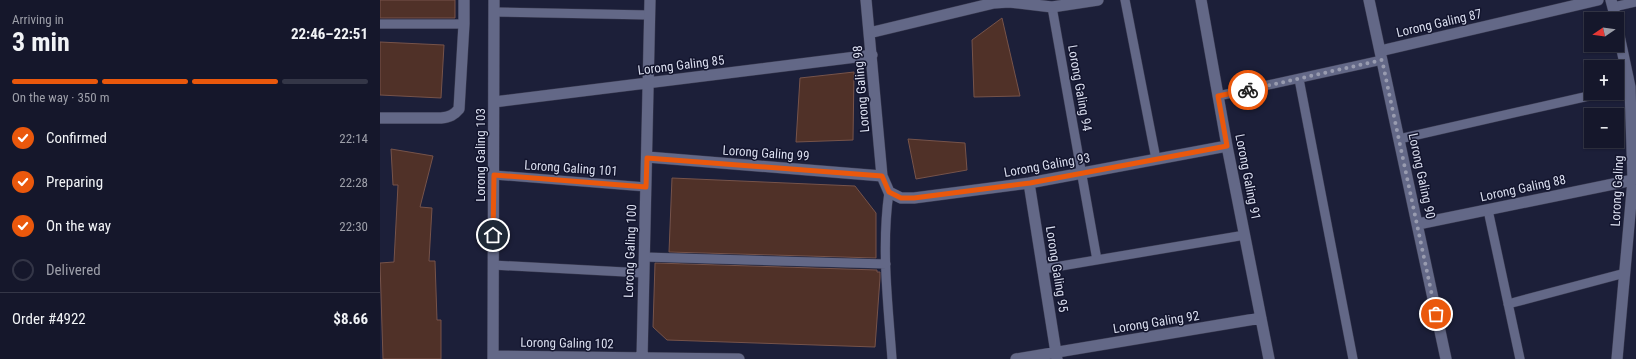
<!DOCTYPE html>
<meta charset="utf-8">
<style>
:root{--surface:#15172b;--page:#222437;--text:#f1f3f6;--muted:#9d9fa9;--line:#343647;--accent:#ea580c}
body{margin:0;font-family:"Roboto Condensed",sans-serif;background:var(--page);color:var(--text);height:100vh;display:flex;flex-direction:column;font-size:15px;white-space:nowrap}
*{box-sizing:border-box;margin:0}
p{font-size:13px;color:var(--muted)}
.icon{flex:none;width:22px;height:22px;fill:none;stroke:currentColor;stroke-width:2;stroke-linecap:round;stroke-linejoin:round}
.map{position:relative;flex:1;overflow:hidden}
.details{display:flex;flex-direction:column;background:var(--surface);width:380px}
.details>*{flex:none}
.needle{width:26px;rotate:257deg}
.fabs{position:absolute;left:1204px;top:12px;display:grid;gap:8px}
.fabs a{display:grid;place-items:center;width:40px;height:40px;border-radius:0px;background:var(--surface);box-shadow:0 1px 3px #0004,0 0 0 1px var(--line);font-size:20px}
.pin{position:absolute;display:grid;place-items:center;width:34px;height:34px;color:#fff;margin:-17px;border:2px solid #fff;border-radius:50%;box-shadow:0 1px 4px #0007}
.courier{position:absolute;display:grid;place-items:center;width:40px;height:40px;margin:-20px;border:3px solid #ea580c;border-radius:50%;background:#fff;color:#222;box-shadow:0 1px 5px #0007}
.head em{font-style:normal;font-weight:700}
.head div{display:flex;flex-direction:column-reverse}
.head{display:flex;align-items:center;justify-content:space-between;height:68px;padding:0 12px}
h1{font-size:26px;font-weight:700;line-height:30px}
.bar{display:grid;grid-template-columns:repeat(4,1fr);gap:6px 4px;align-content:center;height:48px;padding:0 12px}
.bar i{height:5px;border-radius:3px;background:var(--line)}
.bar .current{background:var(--accent)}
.bar p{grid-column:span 4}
.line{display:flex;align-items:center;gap:10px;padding:0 12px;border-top:1px solid var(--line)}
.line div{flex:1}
ol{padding:0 12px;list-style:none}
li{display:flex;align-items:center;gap:12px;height:44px}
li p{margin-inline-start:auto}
li .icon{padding:4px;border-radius:50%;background:var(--accent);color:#fff;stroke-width:4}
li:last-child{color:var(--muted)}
li i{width:22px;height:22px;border:2px solid var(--line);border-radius:50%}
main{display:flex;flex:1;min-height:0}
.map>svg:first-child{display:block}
.building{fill:#503128;stroke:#76534a}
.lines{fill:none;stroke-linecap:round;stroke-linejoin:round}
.service-casing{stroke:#3a3b51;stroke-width:10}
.minor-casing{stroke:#3a3b51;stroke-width:12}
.service{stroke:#636887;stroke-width:9}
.minor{stroke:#636887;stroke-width:11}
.done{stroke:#989baf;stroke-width:4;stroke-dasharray:0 7.2}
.route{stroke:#ea580c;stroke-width:5}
.labels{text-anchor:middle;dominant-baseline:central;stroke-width:3;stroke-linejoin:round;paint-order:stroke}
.street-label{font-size:13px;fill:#dadeef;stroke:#13152e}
</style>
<main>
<section class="details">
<div class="head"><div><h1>3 min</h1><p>Arriving in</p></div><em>22:46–22:51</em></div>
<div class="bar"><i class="current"></i><i class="current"></i><i class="current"></i><i></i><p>On the way · 350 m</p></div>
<ol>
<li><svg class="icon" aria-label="check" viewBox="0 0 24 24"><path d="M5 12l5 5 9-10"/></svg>Confirmed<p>22:14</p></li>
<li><svg class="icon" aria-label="check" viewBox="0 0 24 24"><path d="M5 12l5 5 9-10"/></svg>Preparing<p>22:28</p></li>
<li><svg class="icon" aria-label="check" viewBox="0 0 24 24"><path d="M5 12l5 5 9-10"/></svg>On the way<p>22:30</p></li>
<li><i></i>Delivered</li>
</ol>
<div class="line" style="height:52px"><div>Order #4922</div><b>$8.66</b></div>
</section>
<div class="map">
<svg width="1256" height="359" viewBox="0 0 1256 359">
<rect width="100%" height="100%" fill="#1c1f39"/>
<!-- building -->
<path class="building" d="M0 0H75V18H0Z
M622 18 640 96 594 97 592 40Z
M0 42 64 45 61 98 0 95Z
M474 72 473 140 416 142 420 78Z
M528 139 585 143 587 170 536 179Z
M11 149 53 156 40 207 52 208 49 261H55L57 320H61V359H3L0 263 14 262 18 185H13Z
M292 178 475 186 496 213V258L289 252Z
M275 263 497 270V272H500V278L495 347 287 340 273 327Z"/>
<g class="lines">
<!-- service casing -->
<g class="service-casing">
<path id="service" d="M745 0 776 159
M672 7 717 260
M1233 7 1256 2
M114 12 269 15
M0 24H84
M919 79 973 359
M1237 90 1250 87
M838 96 1002 60
M1019 139 1222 93
M114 175 266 187
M509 192C501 248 508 303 512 359
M1108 210 1140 359
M264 257 506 264
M113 265 264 273
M663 269 865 235
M1128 304 1245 273"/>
</g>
<!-- minor casing -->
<g class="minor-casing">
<path id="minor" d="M486 0 502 176 509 192 521 198H534L649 183 847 146
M821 0 847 146 889 359
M989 0 1066 359
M1231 0 1236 19
M1237 26 1250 87 1253 180 1237 359
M489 33 614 3 629 2 672 7 718 0
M1000 51 1218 0
M114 102 492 55
M0 118H61C70 117 74 115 79 109L84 24V0
M267 157 502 176
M649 183 677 359
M1038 224 1253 180
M113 356 359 359
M113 359 114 0
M262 359 270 0
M636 359 881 318"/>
</g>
<!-- service -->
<use href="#service" class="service"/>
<!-- minor -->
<use href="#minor" class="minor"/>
</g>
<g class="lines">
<!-- done -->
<path class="done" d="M868 90 1002 60 1056 314"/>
<!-- route -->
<path class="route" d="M113 235 114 175 266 187 267 158 502 176 509 192 521 198H534L650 183 847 146 838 96 868 90"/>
</g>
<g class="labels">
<!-- street labels -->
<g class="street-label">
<text transform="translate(1059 23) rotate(-13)">Lorong Galing 87</text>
<text transform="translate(301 65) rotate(-7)">Lorong Galing 85</text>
<text transform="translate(700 88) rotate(80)">Lorong Galing 94</text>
<text transform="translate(481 89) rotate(-95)">Lorong Galing 98</text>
<text transform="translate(386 153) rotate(4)">Lorong Galing 99</text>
<text transform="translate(100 155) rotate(-90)">Lorong Galing 103</text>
<text transform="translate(667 165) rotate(-10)">Lorong Galing 93</text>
<text transform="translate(191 168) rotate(4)">Lorong Galing 101</text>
<text transform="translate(1042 176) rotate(78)">Lorong Galing 90</text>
<text transform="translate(868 177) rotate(79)">Lorong Galing 91</text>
<text transform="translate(1143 188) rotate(-12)">Lorong Galing 88</text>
<text transform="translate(1237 191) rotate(-87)">Lorong Galing</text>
<text transform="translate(250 251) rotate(-88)">Lorong Galing 100</text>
<text transform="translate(677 269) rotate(81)">Lorong Galing 95</text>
<text transform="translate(776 322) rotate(-9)">Lorong Galing 92</text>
<text transform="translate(187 343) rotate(1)">Lorong Galing 102</text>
</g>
</g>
</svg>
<div class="fabs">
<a><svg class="needle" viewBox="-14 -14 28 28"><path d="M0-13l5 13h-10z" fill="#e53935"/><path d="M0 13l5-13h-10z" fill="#9d9fa9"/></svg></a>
<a>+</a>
<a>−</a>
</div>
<div class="pin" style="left:1056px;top:314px;background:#ea580c"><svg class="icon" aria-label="bag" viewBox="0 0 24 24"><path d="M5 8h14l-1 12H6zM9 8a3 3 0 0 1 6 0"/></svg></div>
<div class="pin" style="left:113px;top:235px;background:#1f2937"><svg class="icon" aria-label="home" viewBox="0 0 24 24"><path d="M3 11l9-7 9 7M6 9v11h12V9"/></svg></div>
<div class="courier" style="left:868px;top:90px"><svg class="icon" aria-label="bike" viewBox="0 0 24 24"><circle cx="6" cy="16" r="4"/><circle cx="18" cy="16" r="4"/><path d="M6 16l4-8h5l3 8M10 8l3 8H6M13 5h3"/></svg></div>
</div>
</main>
